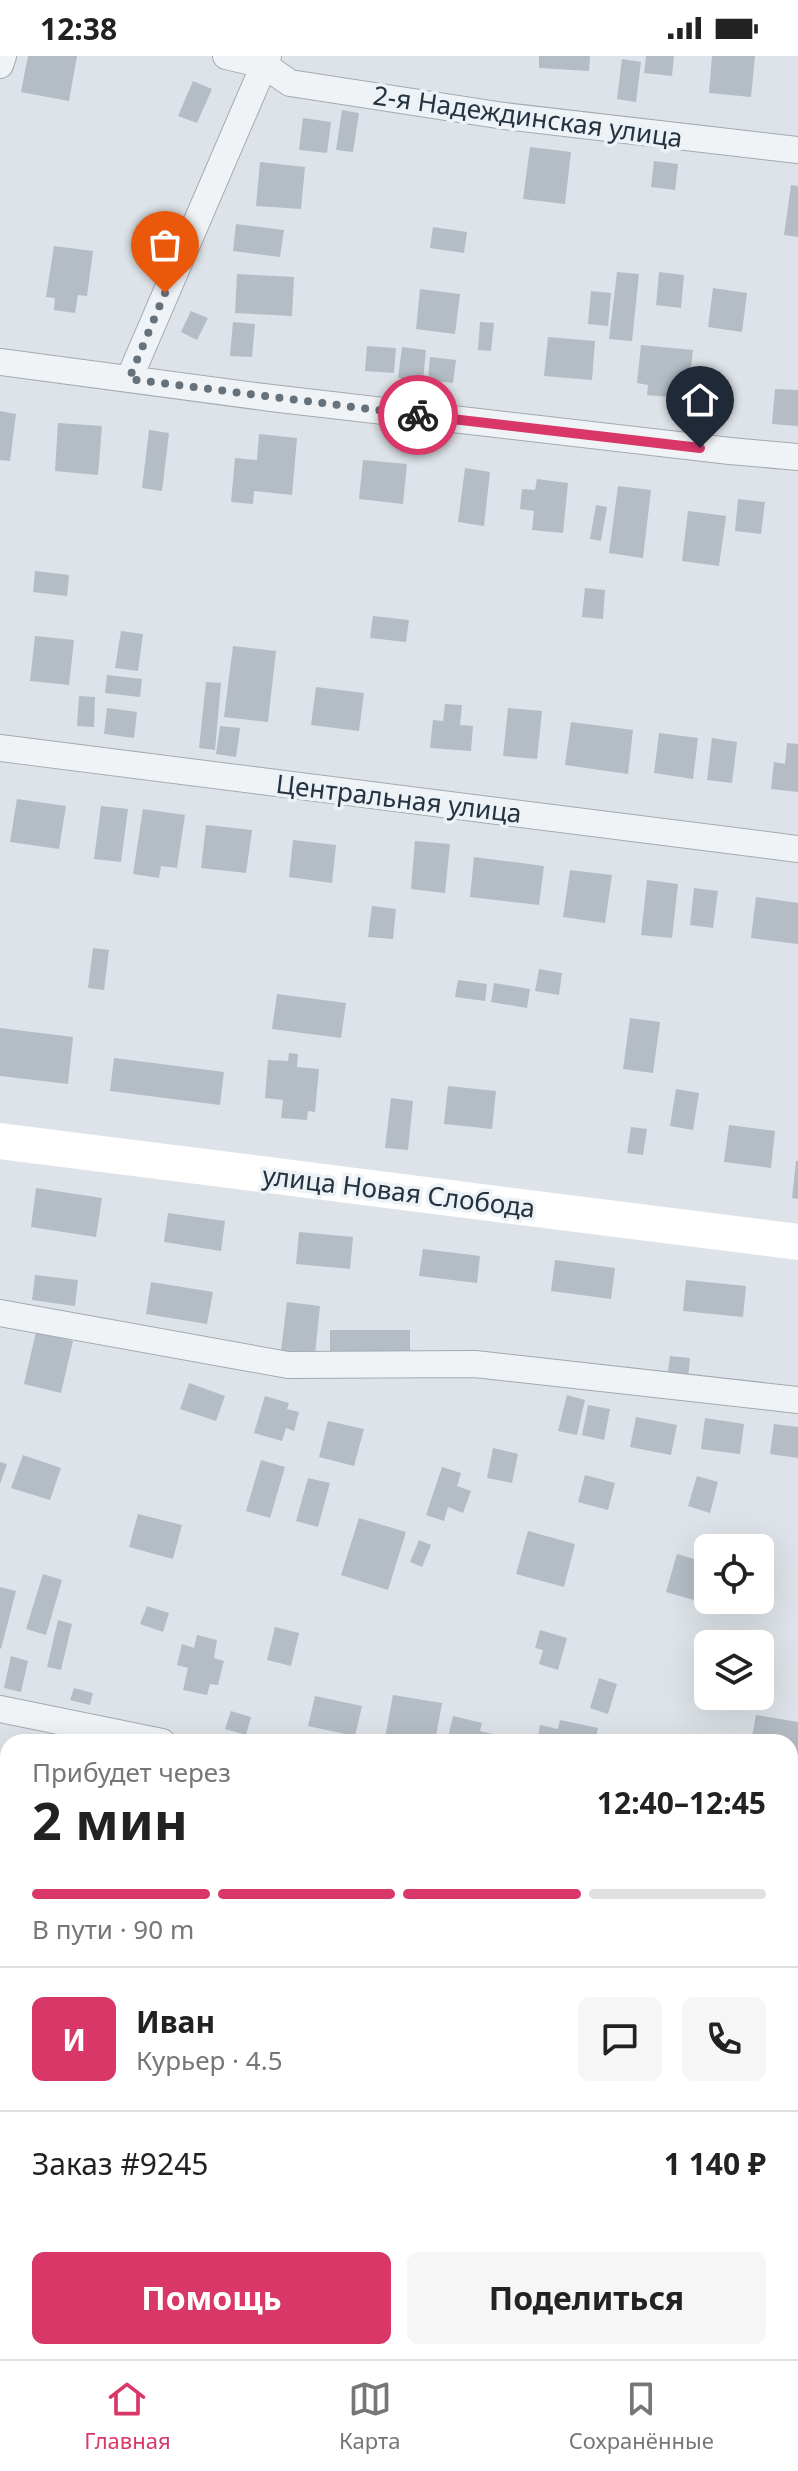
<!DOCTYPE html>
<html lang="ru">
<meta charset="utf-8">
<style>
:root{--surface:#fff;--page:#f6f6f6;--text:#222;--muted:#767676;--line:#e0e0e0;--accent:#d83768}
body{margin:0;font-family:"Noto Sans",sans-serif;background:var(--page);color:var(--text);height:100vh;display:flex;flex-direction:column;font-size:30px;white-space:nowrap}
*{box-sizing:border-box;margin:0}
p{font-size:26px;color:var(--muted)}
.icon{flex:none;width:44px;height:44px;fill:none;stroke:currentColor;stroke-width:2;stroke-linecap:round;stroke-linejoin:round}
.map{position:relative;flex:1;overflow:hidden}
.details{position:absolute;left:0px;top:1678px;width:798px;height:626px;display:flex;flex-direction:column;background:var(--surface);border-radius:24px 24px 0 0;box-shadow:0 8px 32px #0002}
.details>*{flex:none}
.fabs{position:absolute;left:694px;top:1478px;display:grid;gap:16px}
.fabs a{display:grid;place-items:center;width:80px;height:80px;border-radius:12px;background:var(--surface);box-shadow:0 8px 32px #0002;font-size:40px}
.pin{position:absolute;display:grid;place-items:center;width:68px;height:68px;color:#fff;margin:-82px -34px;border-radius:50% 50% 50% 0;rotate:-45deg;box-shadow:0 0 8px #0007}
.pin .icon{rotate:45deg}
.courier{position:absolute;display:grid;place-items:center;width:80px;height:80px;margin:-40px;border:6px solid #d83768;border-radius:50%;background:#fff;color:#222;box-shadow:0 2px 10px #0007}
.overview em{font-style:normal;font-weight:700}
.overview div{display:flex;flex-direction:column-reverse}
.overview{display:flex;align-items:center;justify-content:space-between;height:136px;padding:0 32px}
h1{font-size:52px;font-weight:700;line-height:60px}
.bar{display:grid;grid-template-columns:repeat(4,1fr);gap:12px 8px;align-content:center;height:96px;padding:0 32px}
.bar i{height:10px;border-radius:6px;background:var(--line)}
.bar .active{background:var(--accent)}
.bar p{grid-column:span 4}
.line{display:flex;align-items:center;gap:20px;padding:0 32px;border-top:2px solid var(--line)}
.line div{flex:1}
.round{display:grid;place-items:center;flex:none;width:84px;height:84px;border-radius:12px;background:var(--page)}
.cta{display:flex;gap:16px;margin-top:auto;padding:16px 32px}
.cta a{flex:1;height:92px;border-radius:12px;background:var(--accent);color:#fff;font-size:32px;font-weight:700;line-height:92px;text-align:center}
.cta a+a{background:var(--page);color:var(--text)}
.status{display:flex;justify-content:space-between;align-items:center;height:56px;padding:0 40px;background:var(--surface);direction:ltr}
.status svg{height:22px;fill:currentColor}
.tabs{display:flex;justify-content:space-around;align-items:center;height:112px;border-top:2px solid var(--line);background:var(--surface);font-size:22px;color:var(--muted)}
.tabs a{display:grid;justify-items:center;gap:4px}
.tabs .active{color:var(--accent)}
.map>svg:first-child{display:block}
.green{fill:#c6d3bd}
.building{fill:#b4bdc5}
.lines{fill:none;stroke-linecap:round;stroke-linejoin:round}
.street-casing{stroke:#a2abb2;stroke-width:28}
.street{stroke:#f0f3f6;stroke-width:26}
.secondary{stroke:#fff;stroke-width:36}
.done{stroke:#65717b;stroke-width:8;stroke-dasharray:0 14.4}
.route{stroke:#d83768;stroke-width:10}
.labels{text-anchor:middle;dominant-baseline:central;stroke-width:7;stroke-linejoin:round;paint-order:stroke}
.street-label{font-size:26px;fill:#253340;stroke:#ecf2f6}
</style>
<div class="status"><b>12:38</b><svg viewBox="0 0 49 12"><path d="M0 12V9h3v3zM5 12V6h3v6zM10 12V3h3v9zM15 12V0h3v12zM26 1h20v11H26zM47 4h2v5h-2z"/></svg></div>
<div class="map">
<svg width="798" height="2303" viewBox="0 0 798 2303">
<rect width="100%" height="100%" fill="#dde3e8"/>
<!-- green -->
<path class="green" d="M0 2050 8 2052V2296H790V2259L798 2261V2303H0Z"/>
<!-- building -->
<path class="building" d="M28 0H77L69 45 21 36Z
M539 0H590L589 15 539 12Z
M646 0H674L672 20 644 17Z
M712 0H755L751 41 709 37Z
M622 3 641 6 636 46 617 43Z
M193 25 212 33 197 67 178 60Z
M342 54 359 57 353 96 336 94Z
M303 62 331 66 327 97 299 94Z
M530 91 571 96 565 148 523 143Z
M654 105 678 108 675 134 651 131Z
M260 106 305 111 301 153 256 150Z
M791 129 798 130V181L784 179Z
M236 168 284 174 280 201 233 195Z
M433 171 467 176 464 197 430 192Z
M54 190 93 195 87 240 78 239 75 257 54 254 55 242 46 241Z
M617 216 639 218 632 285 609 283Z
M659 216 684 219 681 252 656 249Z
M237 218 294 221 292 260 235 257Z
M713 232 747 237 742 276 708 271Z
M420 233 460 238 455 278 416 273Z
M591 235 611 237 608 270 588 268Z
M191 255 208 262 197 284 181 276Z
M233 266 255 268 252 301 230 300Z
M480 266 494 267 491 295 478 294Z
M548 281 595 285 592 324 544 320Z
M641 289 693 294 689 330 671 328 669 341 647 339 648 329 637 327Z
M367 290 396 292 394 317 365 315Z
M402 291 426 294 423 324 398 322Z
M430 301 456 304 453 327 428 324Z
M775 333 798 334V370L772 368Z
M0 355 16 358 10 405 0 404Z
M58 367 102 370 98 419 55 415Z
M149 374 169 377 162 435 142 432Z
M259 378 297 382 292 439 254 435 253 448 231 446 235 402 257 404Z
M363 404 407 408 403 448 359 443Z
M465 412 490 416 484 470 458 466Z
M537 423 568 427 563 477 532 474 534 455 520 453 522 433 535 434Z
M618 430 651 434 643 502 609 497Z
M738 443 765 446 761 478 735 475Z
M596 449 607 451 601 485 590 483Z
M688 455 726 460 719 510 682 505Z
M35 515 69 519 67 540 33 536Z
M585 532 605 534 603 563 582 561Z
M373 560 409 564 406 586 370 582Z
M121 575 143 578 138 615 115 612Z
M35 580 74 584 69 629 30 625Z
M233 590 276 595 268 666 224 661Z
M107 619 142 623 140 641 105 637Z
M206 626 221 627 215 694 199 692Z
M316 631 364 637 359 675 311 669Z
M79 640 95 641 94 671 77 670Z
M445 648 462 649 460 669 473 670 471 695 430 692 433 664 443 665Z
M107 652 137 656 134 682 104 678Z
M508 652 542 655 537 703 503 700Z
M571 666 633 674 628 718 565 709Z
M220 670 240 672 236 701 216 698Z
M659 677 698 682 693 723 654 717Z
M712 682 737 686 732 727 707 724Z
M787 687 798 688V736L771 733 774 706 785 708Z
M17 743 66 750 59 793 10 786Z
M101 750 128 753 121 806 94 803Z
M143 753 185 759 177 812 161 810 159 822 133 818Z
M206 769 252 774 246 817 201 812Z
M293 784 336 789 332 827 289 821Z
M415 785 450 788 445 837 411 833Z
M474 801 544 810 539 849 470 841Z
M570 814 612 819 605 867 563 861Z
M647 824 678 828 672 882 641 879Z
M694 832 718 835 713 872 690 869Z
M756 841 798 847V888L751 882Z
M372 850 396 853 393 883 368 881Z
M93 892 109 894 104 934 88 932Z
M539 913 562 917 559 939 535 935Z
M458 924 487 928 485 945 455 941Z
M494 927 530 933 527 952 491 946Z
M277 938 346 947 341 982 272 973Z
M630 962 660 966 653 1017 623 1013Z
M0 972 73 981 68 1028 0 1020Z
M289 997 298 998 297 1011 319 1013 315 1056 308 1055 307 1064 281 1062 283 1044 265 1042 268 1004 288 1005Z
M114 1002 224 1016 220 1049 110 1035Z
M448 1030 496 1035 492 1073 444 1068Z
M676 1033 699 1037 693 1074 670 1070Z
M391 1042 413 1045 408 1094 385 1092Z
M729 1069 775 1075 771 1112 724 1106Z
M631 1071 647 1073 643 1099 627 1097Z
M796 1105H798V1143L792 1142Z
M36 1132 102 1142 96 1181 31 1171Z
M168 1157 225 1165 221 1195 164 1186Z
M299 1176 353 1181 350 1213 296 1208Z
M423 1193 480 1200 477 1227 419 1220Z
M555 1204 615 1212 611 1243 551 1235Z
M35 1219 78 1224 75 1250 32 1244Z
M686 1224 746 1230 743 1261 683 1255Z
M151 1226 213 1236 207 1268 146 1258Z
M287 1246 320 1250 315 1298 281 1295Z
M330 1274H410V1300L330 1299Z
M36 1276 73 1285 61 1337 24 1328Z
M670 1300 690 1302 688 1324 667 1322Z
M189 1327 225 1340 216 1365 180 1353Z
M567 1339 585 1344 577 1379 558 1375Z
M265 1340 289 1347 287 1353 299 1356 294 1375 286 1372 282 1385 254 1377Z
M588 1349 610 1353 604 1384 582 1379Z
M636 1361 677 1369 671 1399 630 1391Z
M705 1362 744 1368 740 1398 701 1393Z
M328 1365 364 1373 354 1410 319 1401Z
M774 1368 798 1371V1402L770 1398Z
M493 1392 518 1398 512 1427 487 1422Z
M23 1399 61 1412 50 1444 11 1432Z
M261 1404 285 1411 270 1462 246 1455Z
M0 1406 7 1408 0 1428Z
M442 1411 461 1417 457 1430 471 1435 463 1457 448 1451 444 1465 426 1459Z
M585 1419 615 1427 608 1454 578 1446Z
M697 1420 718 1426 710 1457 688 1450Z
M308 1422 330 1427 318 1471 296 1465Z
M138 1458 182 1469 173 1503 129 1491Z
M359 1462 406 1476 388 1534 341 1519Z
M528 1475 575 1488 564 1531 516 1518Z
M419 1484 431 1489 422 1511 410 1506Z
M677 1498 708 1507 707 1548 666 1536Z
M43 1518 62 1524 46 1579 26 1573Z
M0 1531 16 1535 1 1593 0 1592Z
M147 1550 169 1557 163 1576 140 1568Z
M58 1564 72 1568 61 1614 47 1611Z
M275 1571 299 1577 291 1610 267 1604Z
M540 1574 567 1582 558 1614 539 1608 543 1594 535 1592Z
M197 1579 217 1584 214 1602 224 1605 218 1629 210 1628 207 1639 183 1634 188 1612 177 1609 182 1588 194 1592Z
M11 1600 28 1605 21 1636 4 1632Z
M599 1622 617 1628 608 1658 590 1652Z
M74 1632 93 1637 90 1649 70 1644Z
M393 1639 442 1647 435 1686H408L385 1682Z
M315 1640 362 1650 355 1680 308 1670Z
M231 1655 251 1661 246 1679 225 1673Z
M756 1659 798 1666V1698H796L792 1723 790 1686H751Z
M453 1660 482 1667 480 1675 502 1680 501 1686H447Z
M560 1664 598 1672 595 1686H537L540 1669 558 1673Z
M790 1907 798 1909V1971L790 1969Z
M424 2296H449L447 2303 423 2300Z
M547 2296H575L574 2303H546Z
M709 2296H766L767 2303H710Z"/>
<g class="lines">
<!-- street casing -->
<g class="street-casing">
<path id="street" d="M226 0 264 9 290 27 504 60 798 94
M0 9 3 0
M0 306 271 342 730 395 798 401
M129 323 268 0
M0 692 798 793
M0 1257 288 1309 475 1308 798 1344
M0 1653 162 1686
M790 1810 798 1812
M790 2177 798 2198
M0 2183 8 2184
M581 2296 587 2303"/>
</g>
<!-- street -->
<use href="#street" class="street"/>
<!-- secondary -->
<path class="secondary" d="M0 1085 798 1186"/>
</g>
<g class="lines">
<!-- done -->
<path class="done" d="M165 237 129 323 418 359"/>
<!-- route -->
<path class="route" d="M418 359 700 392"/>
</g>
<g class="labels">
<!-- street labels -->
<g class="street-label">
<text transform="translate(528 60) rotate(8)">2-я Надеждинская улица</text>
<text transform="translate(399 742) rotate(7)">Центральная улица</text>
<text transform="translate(399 1135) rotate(7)">улица Новая Слобода</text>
</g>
</g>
</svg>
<div class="fabs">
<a><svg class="icon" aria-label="locate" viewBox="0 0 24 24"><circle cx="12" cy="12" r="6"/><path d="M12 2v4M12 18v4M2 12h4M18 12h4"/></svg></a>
<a><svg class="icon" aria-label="layers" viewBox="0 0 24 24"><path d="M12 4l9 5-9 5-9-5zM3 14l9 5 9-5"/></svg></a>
</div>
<div class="pin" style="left:165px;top:237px;background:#ea580c"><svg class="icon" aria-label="bag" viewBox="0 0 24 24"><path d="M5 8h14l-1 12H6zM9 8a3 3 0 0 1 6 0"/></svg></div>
<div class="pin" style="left:700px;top:392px;background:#1f2937"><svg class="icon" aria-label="home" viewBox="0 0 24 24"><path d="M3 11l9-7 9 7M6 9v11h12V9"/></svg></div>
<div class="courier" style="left:418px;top:359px"><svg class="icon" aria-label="bike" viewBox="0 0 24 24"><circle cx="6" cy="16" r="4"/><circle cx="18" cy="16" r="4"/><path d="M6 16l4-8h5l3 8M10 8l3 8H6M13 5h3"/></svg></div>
<section class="details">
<div class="overview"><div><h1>2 мин</h1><p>Прибудет через</p></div><em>12:40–12:45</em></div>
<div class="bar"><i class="active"></i><i class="active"></i><i class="active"></i><i></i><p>В пути · 90 m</p></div>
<div class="line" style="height:144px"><b class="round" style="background:var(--accent);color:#fff">И</b><div><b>Иван</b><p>Курьер · 4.5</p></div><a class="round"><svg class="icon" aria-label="chat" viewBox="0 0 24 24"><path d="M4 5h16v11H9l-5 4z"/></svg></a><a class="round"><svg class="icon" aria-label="phone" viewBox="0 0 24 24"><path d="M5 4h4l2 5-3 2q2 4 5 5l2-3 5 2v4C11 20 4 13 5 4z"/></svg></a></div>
<div class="line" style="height:104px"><div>Заказ #9245</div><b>1 140 ₽</b></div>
<div class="cta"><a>Помощь</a><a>Поделиться</a></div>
</section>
</div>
<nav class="tabs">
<a class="active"><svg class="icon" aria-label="home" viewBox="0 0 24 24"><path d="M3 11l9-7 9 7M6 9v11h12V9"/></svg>Главная</a>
<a><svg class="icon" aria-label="map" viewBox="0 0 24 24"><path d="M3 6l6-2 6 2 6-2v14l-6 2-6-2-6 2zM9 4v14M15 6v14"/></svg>Карта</a>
<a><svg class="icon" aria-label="saved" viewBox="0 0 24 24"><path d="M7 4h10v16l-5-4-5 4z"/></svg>Сохранённые</a>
</nav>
